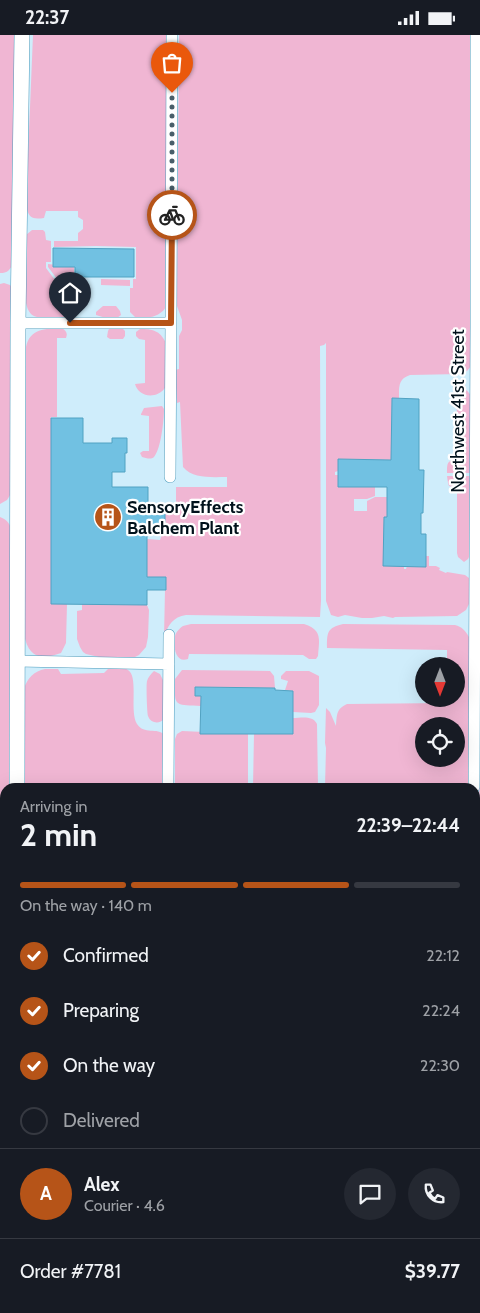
<!DOCTYPE html>
<meta charset="utf-8">
<style>
:root{--surface:#171b24;--page:#242831;--text:#f1f3f6;--muted:#9ea1a6;--line:#363941;--accent:#b65418}
body{margin:0;font-family:Cabin,sans-serif;background:var(--page);color:var(--text);height:100vh;display:flex;flex-direction:column;font-size:19px;white-space:nowrap}
*{box-sizing:border-box;margin:0}
p{font-size:16px;color:var(--muted)}
.icon{flex:none;width:28px;height:28px;fill:none;stroke:currentColor;stroke-width:2;stroke-linecap:round;stroke-linejoin:round}
.map{position:relative;flex:1;overflow:hidden}
.side{position:absolute;left:0px;top:748px;width:480px;height:531px;display:flex;flex-direction:column;background:var(--surface);border-radius:15px 15px 0 0;box-shadow:0 5px 20px #0002}
.side>*{flex:none}
.needle{width:32px;rotate:180deg}
.buttons{position:absolute;left:415px;top:622px;display:grid;gap:10px}
.buttons a{display:grid;place-items:center;width:50px;height:50px;border-radius:50%;background:var(--surface);box-shadow:0 5px 20px #0002;font-size:25px}
.pin{position:absolute;display:grid;place-items:center;width:42px;height:42px;color:#fff;margin:-51px -21px;border-radius:50% 50% 50% 0;rotate:-45deg;box-shadow:0 0 5px #0007}
.pin .icon{rotate:45deg}
.courier{position:absolute;display:grid;place-items:center;width:50px;height:50px;margin:-25px;border:4px solid #b65418;border-radius:50%;background:#fff;color:#222;box-shadow:0 1px 6px #0007}
.headline em{font-style:normal;font-weight:700}
.headline div{display:flex;flex-direction:column-reverse}
.headline{display:flex;align-items:center;justify-content:space-between;height:85px;padding:0 20px}
h1{font-size:32px;font-weight:700;line-height:38px}
.bar{display:grid;grid-template-columns:repeat(4,1fr);gap:8px 5px;align-content:center;height:60px;padding:0 20px}
.bar i{height:6px;border-radius:4px;background:var(--line)}
.bar .active{background:var(--accent)}
.bar p{grid-column:span 4}
.line{display:flex;align-items:center;gap:12px;padding:0 20px;border-top:1px solid var(--line)}
.line div{flex:1}
.round{display:grid;place-items:center;flex:none;width:52px;height:52px;border-radius:26px;background:var(--page)}
ol{padding:0 20px;list-style:none}
li{display:flex;align-items:center;gap:15px;height:55px}
li p{margin-inline-start:auto}
li .icon{padding:5px;border-radius:50%;background:var(--accent);color:#fff;stroke-width:4}
li:last-child{color:var(--muted)}
li i{width:28px;height:28px;border:2px solid var(--line);border-radius:50%}
.status{display:flex;justify-content:space-between;align-items:center;height:35px;padding:0 25px;background:var(--surface);direction:ltr}
.status svg{height:14px;fill:currentColor}
.map>svg:first-child{display:block}
.green{fill:#f0b6d3;fill-rule:evenodd}
.building{fill:#71c1e2;stroke:#51a2c2}
.lines{fill:none;stroke-linecap:round;stroke-linejoin:round}
.minor-casing{stroke:#499abb;stroke-width:12}
.tertiary-casing{stroke:#499abb;stroke-width:15}
.secondary-casing{stroke:#499abb;stroke-width:16}
.minor{stroke:#fff;stroke-width:11}
.tertiary{stroke:#fff;stroke-width:14}
.secondary{stroke:#fff;stroke-width:15}
.done{stroke:#485e69;stroke-width:5;stroke-dasharray:0 9}
.route{stroke:#b65418;stroke-width:6}
.labels{text-anchor:middle;dominant-baseline:central;stroke-width:4.5;stroke-linejoin:round;paint-order:stroke}
.street-label{font-size:18px;fill:#00111b;stroke:#fff}
.poi-label{font-size:18px;font-weight:bold;fill:#00111b;stroke:#fff;text-anchor:start}
</style>
<div class="status"><b>22:37</b><svg viewBox="0 0 49 12"><path d="M0 12V9h3v3zM5 12V6h3v6zM10 12V3h3v9zM15 12V0h3v12zM26 1h20v11H26zM47 4h2v5h-2z"/></svg></div>
<div class="map">
<svg width="480" height="1278" viewBox="0 0 480 1278">
<rect width="100%" height="100%" fill="#cfedfb"/>
<!-- green -->
<path class="green" d="M0 0H14L15 8 13 230C8 236 8 238 0 238Z
M33 0H168L166 272C159 283 147 283 136 283L130 277V253H133V244H136V212L96 211 54 212V206H78V198L83 194V185L78 182V176H46L44 183C31 185 28 182 26 169Z
M179 0H472L471 270 470 277 471 331 467 336 461 339 410 340C398 344 399 352 399 363L392 364 391 425 338 424V436L335 437V440H338V452H375V461L367 464H354V476H367V466L375 462H387V482H384V531H404V534H406L407 531 426 532V521H429V531H436L440 533 439 535 446 538 447 537 465 540 469 543 470 547V567L466 575 457 581 395 582 393 583 384 581 372 583H362L345 580 338 582 331 580 326 566V308L324 310 320 311 321 566 320 582 186 580C173 582 168 590 164 602L165 555H166V542H147V504L160 505 162 499 166 495 179 496 184 494 178 491 165 489V476L176 475V452H227V442C212 442 193 444 183 432L180 367 177 368 175 335 179 334V301L182 295V285L177 271V263Z
M32 195H43L45 197 46 205 51 206V227H46V233L75 272C75 275 75 277 73 279 67 285 36 285 31 279 28 276 27 272 26 268L25 205 26 200Z
M48 229 74 232V244L76 245 75 266H74L48 232Z
M101 244 130 245V251L101 250Z
M4 248 10 250 13 253 12 457 7 465 0 469V249Z
M103 271H116L120 276 121 280 117 283H106L96 280V277Z
M62 293C66 296 68 298 66 303H57V382H51V569H67L66 608 61 618C40 626 28 622 24 599L26 312C30 293 45 294 62 293Z
M109 294H123L125 296V301L123 304H110L107 302 108 296Z
M140 294C152 294 160 295 166 308L165 353C157 364 139 363 135 349L145 348V305L139 304 136 301V297Z
M458 353C465 352 467 355 471 361L470 438H447C447 428 447 426 456 424L457 362H454L452 359Z
M162 371 164 374C164 385 161 414 154 422 151 425 146 423 142 422L140 418 143 416H149V381L141 380V379L144 373Z
M447 441H471L470 520 468 524 464 527 458 522 457 518V453L449 451 448 448Z
M0 482C8 485 10 489 12 497V752H5V776L0 778Z
M480 532V1227H478Z
M82 569 147 570 149 575 148 602 146 612 139 620 135 622H99L86 619 83 617 80 612 77 604V576L82 575Z
M191 589H304C323 595 319 605 318 621L316 624H309L303 620 189 619 188 624C175 629 173 610 175 601 176 597 180 593 183 591Z
M343 589 455 590C462 592 465 595 469 602V752H325L326 713 325 708 326 673 330 677 336 691C337 680 336 674 347 669L447 668 448 664H456V631H447V615L327 613C327 597 327 593 343 589ZM424 691H456V724H424Z
M45 634H58L61 639 104 638 108 634C114 634 123 632 128 635 139 642 129 676 137 689 144 700 157 692 165 700L164 752H24V653C28 643 34 636 45 634Z
M182 635 270 636 274 641 275 653 195 652V661H201V671C172 670 175 671 175 644Z
M154 636 160 639 163 645 164 684C160 689 151 689 148 681 147 678 146 650 147 646 148 642 151 639 154 636Z
M286 636H309L319 641V670L315 677 311 678 293 677V656L285 655 288 646 281 644V641Z
M293 683C301 683 313 680 317 689L318 752H253L254 699H293Z
M182 696 248 699V752H175V704L177 699Z
M0 787 5 790V840L0 843Z
M0 911 5 912V943L0 945Z
M0 958 5 960V1229L0 1235Z
M475 1255H480V1278H274L273 1274H475Z
M28 1274H252L251 1278H27Z"/>
<!-- building -->
<path class="building" d="M53 213 134 214V242H75V232H53Z
M392 363 419 364V435H424L423 478H421V499H426V532L383 531 384 482H387V452H338V424L391 425Z
M51 383H83V408H112V403H127V418H125V437H112V452H148V472H165V492H147V542H166V555H147V570L51 569Z
M195 652 275 653V655L293 656V699H200L201 661H195Z"/>
<g class="lines">
<!-- minor casing -->
<g class="minor-casing">
<path id="minor" d="M18 288H171
M170 442 171 288 172 0
M17 626 169 629
M168 752 169 600
M474 752 476 290V0
M0 1244H5
M262 1278 263 1274"/>
</g>
<!-- tertiary casing -->
<g class="tertiary-casing">
<path id="tertiary" d="M475 1247H480"/>
</g>
<!-- secondary casing -->
<g class="secondary-casing">
<path id="secondary" d="M17 752 18 288 22 0
M16 1278V1274"/>
</g>
<!-- minor -->
<use href="#minor" class="minor"/>
<!-- tertiary -->
<use href="#tertiary" class="tertiary"/>
<!-- secondary -->
<use href="#secondary" class="secondary"/>
</g>
<g class="lines">
<!-- done -->
<path class="done" d="M172 180V58"/>
<!-- route -->
<path class="route" d="M70 288H171L172 180"/>
</g>
<!-- icons -->
<defs>
<g id="building-disc" transform="scale(1.4375)"><circle r="9.5" fill="#b65418" stroke="#fff"/><path d="M-4-6H4V6H1V3H-1V6H-4ZM-2.5-4.3h1.7v1.8h-1.7ZM.8-4.3h1.7v1.8H.8ZM-2.5-1h1.7V.8h-1.7ZM.8-1h1.7V.8H.8Z" fill="#fff"/></g>
</defs>
<g fill-rule="evenodd">
<use href="#building-disc" x="108" y="482"/>
</g>
<g class="labels">
<!-- street labels -->
<g class="street-label">
<text transform="translate(458 376) rotate(-90)">Northwest 41st Street</text>
</g>
<!-- poi labels -->
<g class="poi-label">
<text x="127" y="472">SensoryEffects<tspan x="127" dy="21">Balchem Plant</tspan></text>
</g>
</g>
</svg>
<div class="buttons">
<a><svg class="needle" viewBox="-14 -14 28 28"><path d="M0-13l5 13h-10z" fill="#e53935"/><path d="M0 13l5-13h-10z" fill="#9ea1a6"/></svg></a>
<a><svg class="icon" aria-label="locate" viewBox="0 0 24 24"><circle cx="12" cy="12" r="6"/><path d="M12 2v4M12 18v4M2 12h4M18 12h4"/></svg></a>
</div>
<div class="pin" style="left:172px;top:58px;background:#ea580c"><svg class="icon" aria-label="bag" viewBox="0 0 24 24"><path d="M5 8h14l-1 12H6zM9 8a3 3 0 0 1 6 0"/></svg></div>
<div class="pin" style="left:70px;top:288px;background:#1f2937"><svg class="icon" aria-label="home" viewBox="0 0 24 24"><path d="M3 11l9-7 9 7M6 9v11h12V9"/></svg></div>
<div class="courier" style="left:172px;top:180px"><svg class="icon" aria-label="bike" viewBox="0 0 24 24"><circle cx="6" cy="16" r="4"/><circle cx="18" cy="16" r="4"/><path d="M6 16l4-8h5l3 8M10 8l3 8H6M13 5h3"/></svg></div>
<section class="side">
<div class="headline"><div><h1>2 min</h1><p>Arriving in</p></div><em>22:39–22:44</em></div>
<div class="bar"><i class="active"></i><i class="active"></i><i class="active"></i><i></i><p>On the way · 140 m</p></div>
<ol>
<li><svg class="icon" aria-label="check" viewBox="0 0 24 24"><path d="M5 12l5 5 9-10"/></svg>Confirmed<p>22:12</p></li>
<li><svg class="icon" aria-label="check" viewBox="0 0 24 24"><path d="M5 12l5 5 9-10"/></svg>Preparing<p>22:24</p></li>
<li><svg class="icon" aria-label="check" viewBox="0 0 24 24"><path d="M5 12l5 5 9-10"/></svg>On the way<p>22:30</p></li>
<li><i></i>Delivered</li>
</ol>
<div class="line" style="height:90px"><b class="round" style="background:var(--accent);color:#fff">A</b><div><b>Alex</b><p>Courier · 4.6</p></div><a class="round"><svg class="icon" aria-label="chat" viewBox="0 0 24 24"><path d="M4 5h16v11H9l-5 4z"/></svg></a><a class="round"><svg class="icon" aria-label="phone" viewBox="0 0 24 24"><path d="M5 4h4l2 5-3 2q2 4 5 5l2-3 5 2v4C11 20 4 13 5 4z"/></svg></a></div>
<div class="line" style="height:65px"><div>Order #7781</div><b>$39.77</b></div>
</section>
</div>
